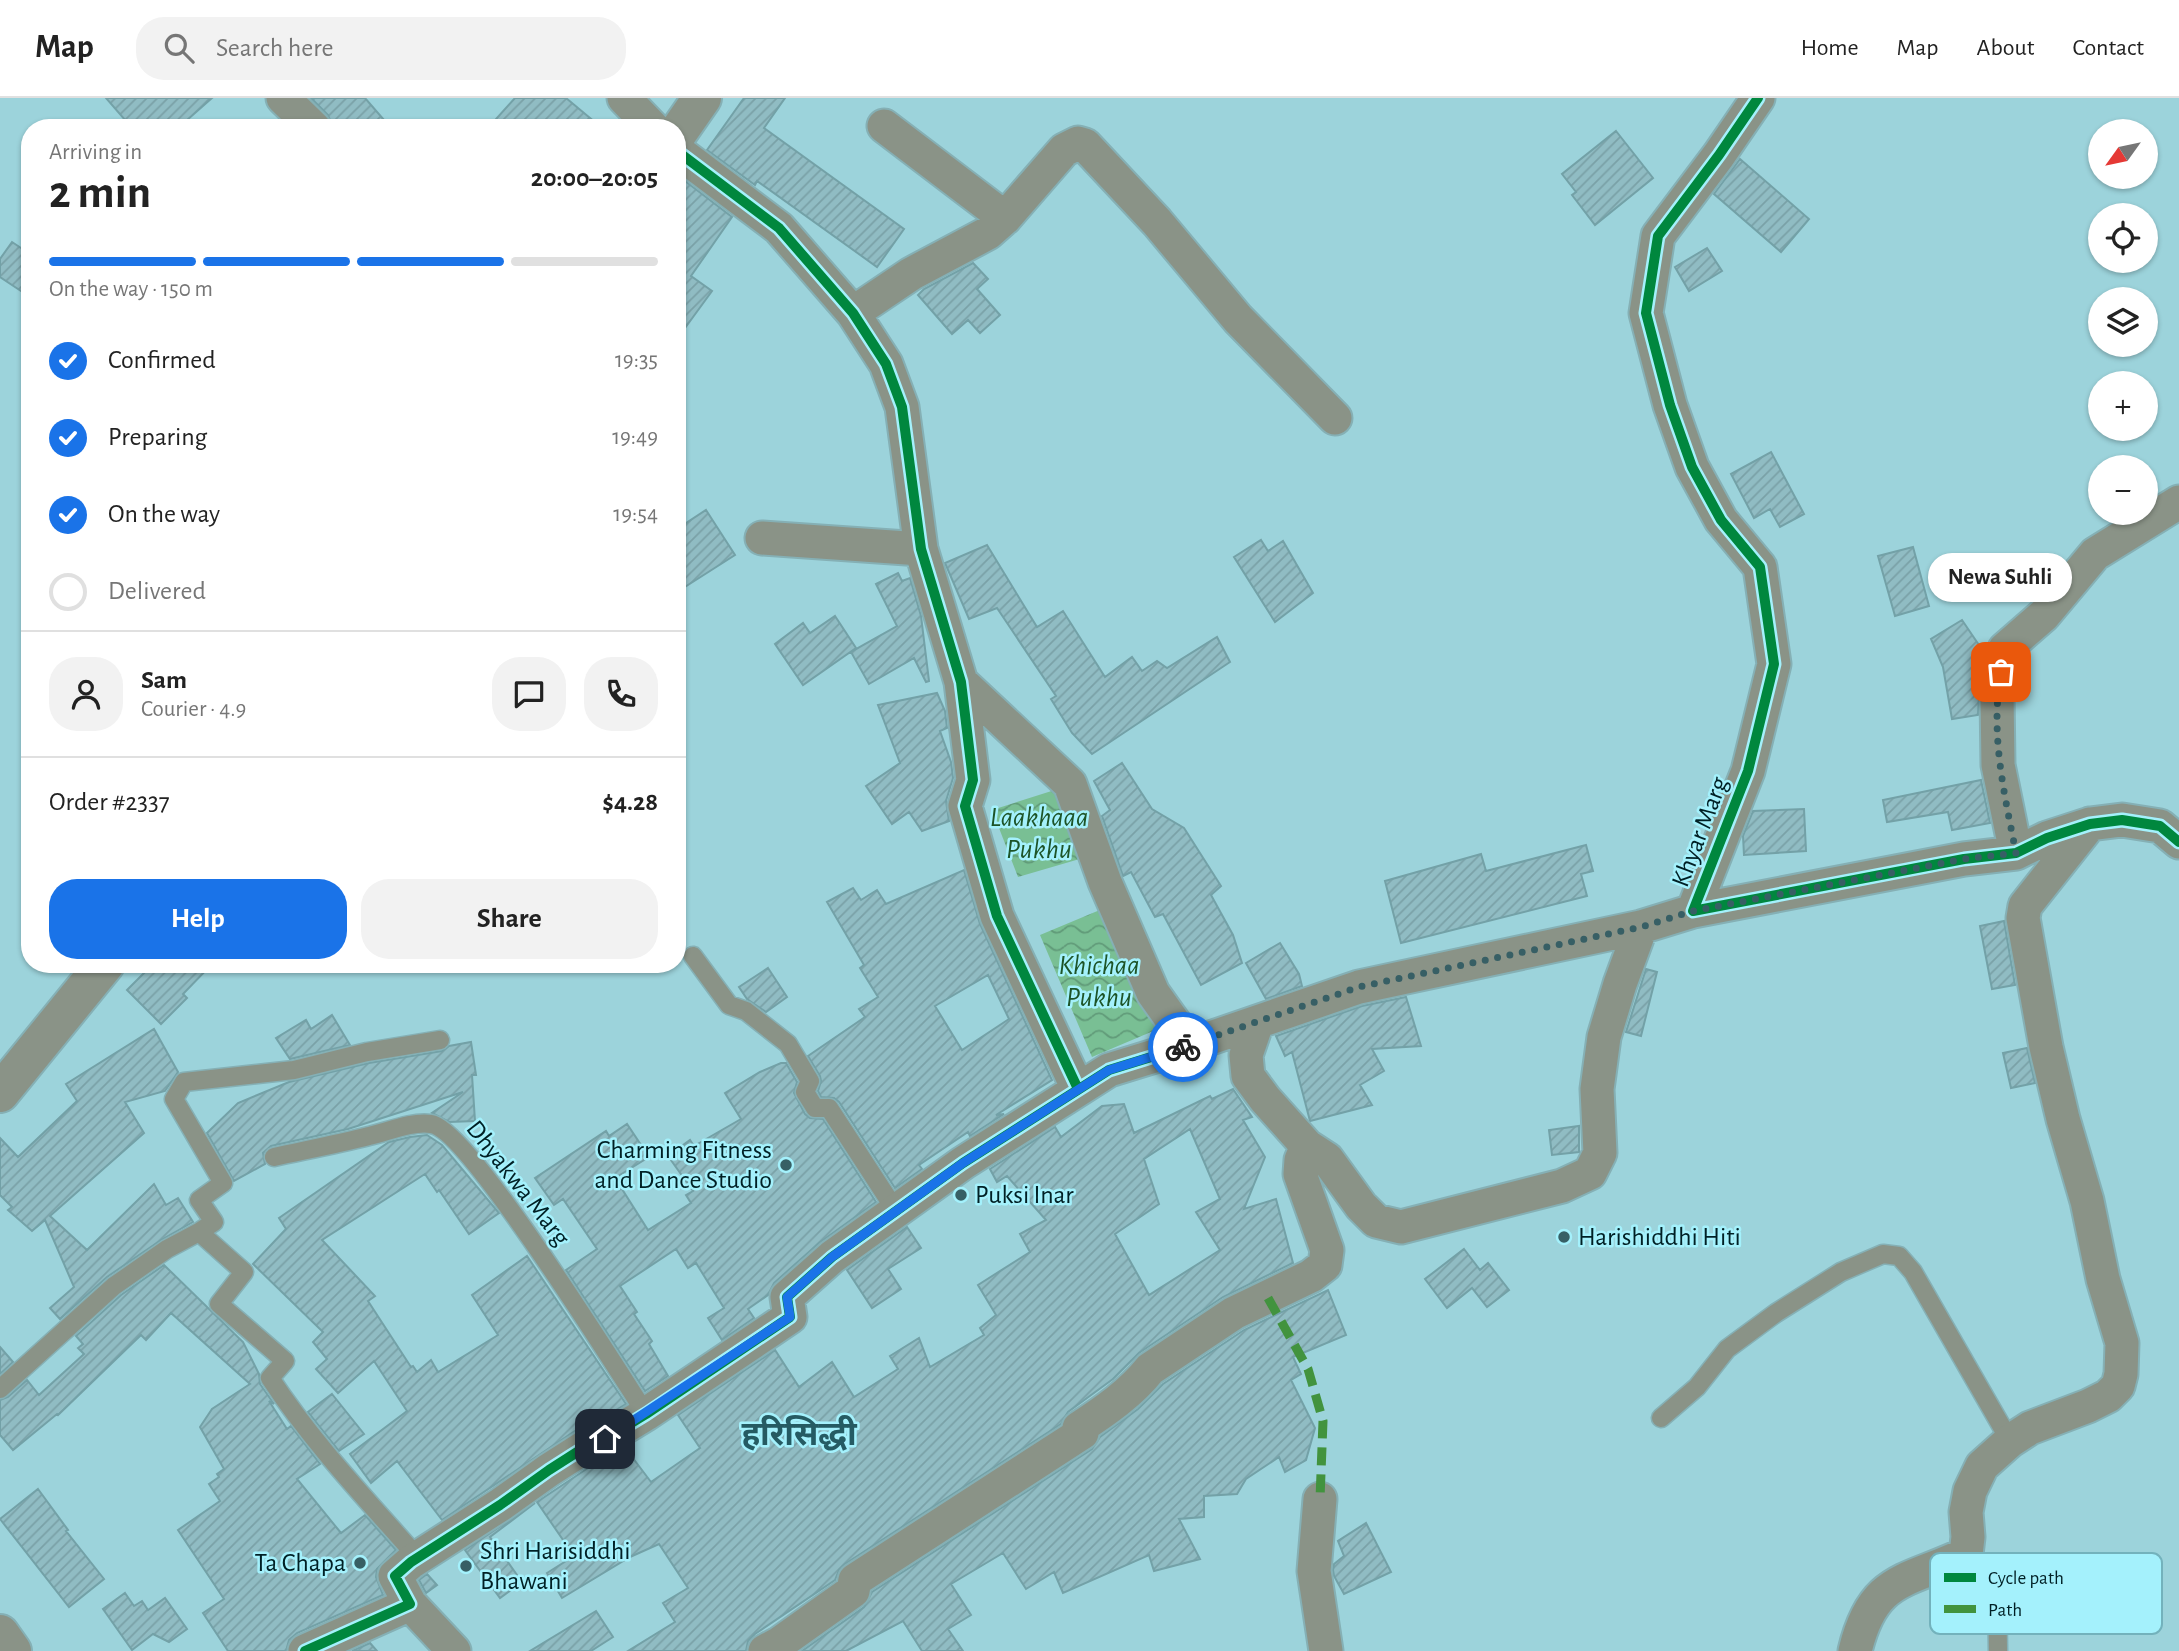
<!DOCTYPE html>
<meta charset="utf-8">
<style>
:root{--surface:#fff;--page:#f2f2f2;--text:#222;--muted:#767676;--line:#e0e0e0;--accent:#1a73e8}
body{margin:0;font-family:"Alegreya Sans","Noto Sans Devanagari",sans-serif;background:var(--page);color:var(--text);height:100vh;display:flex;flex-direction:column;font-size:26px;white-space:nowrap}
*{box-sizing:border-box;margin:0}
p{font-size:23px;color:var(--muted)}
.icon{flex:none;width:38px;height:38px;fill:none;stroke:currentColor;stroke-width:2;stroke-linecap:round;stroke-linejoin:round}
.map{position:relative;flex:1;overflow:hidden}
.details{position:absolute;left:21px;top:21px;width:665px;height:854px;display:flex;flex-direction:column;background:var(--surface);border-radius:28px;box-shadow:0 2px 5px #0004}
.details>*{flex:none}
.needle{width:46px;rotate:237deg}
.fabs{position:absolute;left:2088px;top:21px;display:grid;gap:14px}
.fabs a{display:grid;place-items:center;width:70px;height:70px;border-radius:50%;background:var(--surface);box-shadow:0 2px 5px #0004;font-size:35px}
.pin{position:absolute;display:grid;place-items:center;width:60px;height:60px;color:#fff;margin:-30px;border-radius:14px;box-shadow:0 4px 10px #0006}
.courier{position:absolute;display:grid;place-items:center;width:70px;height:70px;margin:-35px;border:5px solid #1a73e8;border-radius:50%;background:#fff;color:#222;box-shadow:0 2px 9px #0007}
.bubble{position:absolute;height:49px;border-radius:24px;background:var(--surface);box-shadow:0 2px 5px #0004;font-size:23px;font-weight:700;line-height:49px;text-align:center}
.head em{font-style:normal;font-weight:700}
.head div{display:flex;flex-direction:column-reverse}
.head{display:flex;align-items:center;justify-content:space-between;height:119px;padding:0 28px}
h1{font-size:46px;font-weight:700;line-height:52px}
.bar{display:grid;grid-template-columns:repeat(4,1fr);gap:10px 7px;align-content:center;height:84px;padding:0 28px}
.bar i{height:9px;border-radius:5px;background:var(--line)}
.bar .selected{background:var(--accent)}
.bar p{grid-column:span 4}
.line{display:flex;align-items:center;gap:18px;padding:0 28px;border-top:2px solid var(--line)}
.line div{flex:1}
.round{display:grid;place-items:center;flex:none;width:74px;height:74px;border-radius:28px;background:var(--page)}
ol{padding:0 28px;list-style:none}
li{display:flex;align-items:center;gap:21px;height:77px}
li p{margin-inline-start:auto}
li .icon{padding:7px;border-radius:50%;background:var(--accent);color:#fff;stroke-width:4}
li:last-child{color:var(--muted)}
li i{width:38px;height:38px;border:4px solid var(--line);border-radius:50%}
.action{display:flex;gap:14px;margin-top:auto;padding:14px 28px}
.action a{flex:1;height:80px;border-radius:28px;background:var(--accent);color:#fff;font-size:28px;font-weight:700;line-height:80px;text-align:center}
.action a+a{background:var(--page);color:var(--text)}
header{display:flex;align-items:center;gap:42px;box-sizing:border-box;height:98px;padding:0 35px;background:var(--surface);border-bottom:2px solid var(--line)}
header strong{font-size:33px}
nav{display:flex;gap:38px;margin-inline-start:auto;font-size:24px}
.search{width:490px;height:63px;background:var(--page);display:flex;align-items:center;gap:18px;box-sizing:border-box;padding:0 24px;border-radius:28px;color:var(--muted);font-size:26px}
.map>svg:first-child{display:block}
.water{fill:url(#water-waves)}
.building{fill:url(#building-hatch);stroke:#73a1a7;stroke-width:2;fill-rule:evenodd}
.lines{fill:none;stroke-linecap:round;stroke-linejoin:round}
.service-casing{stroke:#85b0b5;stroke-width:21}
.minor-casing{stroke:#85b0b5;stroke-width:37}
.tertiary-casing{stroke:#85b0b5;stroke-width:42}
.service{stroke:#8a9387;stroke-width:18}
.minor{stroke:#8a9387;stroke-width:33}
.tertiary{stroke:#8a9387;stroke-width:38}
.quiet{stroke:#42933e;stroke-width:9;stroke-dasharray:18 9;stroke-linecap:butt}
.cycleway-casing{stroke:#a4f1fc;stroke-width:15}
.cycleway{stroke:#00873e;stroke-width:10}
.done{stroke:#375f65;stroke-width:7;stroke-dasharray:0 12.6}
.route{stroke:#1a73e8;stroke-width:9}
.poi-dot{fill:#375f65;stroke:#a4f1fc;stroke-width:2.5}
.labels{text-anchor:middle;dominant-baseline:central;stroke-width:5;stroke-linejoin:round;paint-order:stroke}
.street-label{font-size:26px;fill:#002025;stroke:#a4f1fc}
.poi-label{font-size:26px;fill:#002025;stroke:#a4f1fc;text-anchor:start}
.water-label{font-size:28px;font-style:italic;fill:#1d5428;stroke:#a4f1fc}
.district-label{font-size:33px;font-weight:bold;fill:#255b63;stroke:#a4f1fc}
.key{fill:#a4f1fc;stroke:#73b2bc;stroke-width:2}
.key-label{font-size:19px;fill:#002025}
</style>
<header>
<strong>Map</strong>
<div class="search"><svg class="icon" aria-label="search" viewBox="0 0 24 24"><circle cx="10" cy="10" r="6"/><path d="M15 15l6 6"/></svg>Search here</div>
<nav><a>Home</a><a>Map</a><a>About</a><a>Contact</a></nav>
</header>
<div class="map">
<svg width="2179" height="1553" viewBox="0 0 2179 1553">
<defs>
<pattern id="water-waves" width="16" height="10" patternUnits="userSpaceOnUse" patternTransform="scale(1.75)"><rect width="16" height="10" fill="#79bf94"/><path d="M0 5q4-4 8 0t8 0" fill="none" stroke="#619b79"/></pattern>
<pattern id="building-hatch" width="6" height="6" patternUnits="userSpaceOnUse" patternTransform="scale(1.75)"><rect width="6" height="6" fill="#90bcc3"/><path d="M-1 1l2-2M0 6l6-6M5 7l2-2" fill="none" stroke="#7aa1a7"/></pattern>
</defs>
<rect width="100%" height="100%" fill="#9cd3db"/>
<!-- water -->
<path class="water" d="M1061 690 1083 760 1018 779 992 712Z
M1107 809 1158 931 1092 959 1040 837Z"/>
<!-- building -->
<path class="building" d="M106 0H212L178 30H132Z
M311 0H365L391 30H333L328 17Z
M515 0H566L602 30H488Z
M744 0H785L764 30 904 131 877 169 757 83 755 87 707 52Z
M1616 33 1653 80 1595 127 1572 97 1576 94 1562 76Z
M1740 61 1809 121 1781 154 1714 96Z
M685 83 732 119 691 178 712 193 677 241V94Z
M12 144 30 156V199L0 179V161Z
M1707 150 1722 173 1689 193 1675 169Z
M973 165 988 181 977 191 1000 217 980 235 968 222 952 236 918 197 924 191Z
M1771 354 1804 416 1780 429 1770 411 1754 420 1731 376Z
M706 412 735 457 677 494V431Z
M1261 442 1268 453 1283 443 1313 495 1275 524 1234 459Z
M987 447 1037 529 1063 513 1105 579 1132 559 1142 573 1157 563 1167 570 1217 539 1230 564 1092 656 1072 635 1051 601 1056 598 997 510 969 521 945 465Z
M1913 449 1929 508 1895 518 1878 458Z
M898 475 902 483 910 480 921 518 929 583 926 584 914 560 869 586 851 554 897 528 876 486Z
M835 518 856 550 803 587 775 546 803 525 810 535Z
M1962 522 1985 556 1984 559 1978 564 1980 581 1978 617 1952 621 1943 569 1931 541Z
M937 595 945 613 947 630 940 633 951 664 953 680 946 703 949 723 922 733 909 714 892 726 866 688 900 665 878 607Z
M1122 665 1152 711 1184 730 1221 788 1211 797 1233 837 1242 865 1201 887 1163 816 1155 819 1131 774 1123 778 1102 718 1110 712 1094 683Z
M1981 682 1990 725 1952 732 1948 714 1887 724 1883 702Z
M1804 711 1806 753 1744 757 1743 738 1753 713Z
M1586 747 1593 773 1581 776 1587 798 1401 845 1385 783 1481 756 1486 773Z
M964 772 980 826 1052 982 996 1017 1004 1016 970 1038 968 1034 919 1067 922 1071 895 1090 839 1004 834 1000 821 999 818 993 821 983 820 978 808 958 865 919 859 911 878 899 860 870 864 867 827 804 853 790 861 802 877 792 886 806ZM988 877 1009 921 962 952 935 908Z
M2004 823 2015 887 1992 891 1980 828Z
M1280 845 1299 876 1302 888 1266 901 1246 865Z
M153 866H212L183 896 187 900 161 926 127 892Z
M768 870 787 899 766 914 747 901 739 889Z
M1646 871 1657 874 1641 938 1626 934Z
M1406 899 1421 948 1372 951 1384 973 1360 987 1372 1007 1310 1023 1292 954 1285 958 1276 938 1362 908Z
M332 917 350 947 290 961 276 940 306 922 311 931Z
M154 931 178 974 165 993 125 1004 144 1035 50 1118 87 1152 154 1086 166 1107 178 1100 193 1124 161 1142 107 1179 60 1221 50 1210 74 1189 45 1122 32 1133 8 1112 12 1109 0 1097V1040L18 1059 77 1003 66 986Z
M471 944 476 977H472L475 1023 449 1024 432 1015 463 994 348 1031 271 1048 263 1055 265 1066 234 1083 207 1035 238 1005 289 984 369 965 442 953 449 948Z
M2027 950 2035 985 2011 990 2003 955Z
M781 965H786L797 984 794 995 805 1016 810 1020 823 1021 876 1104 819 1145 774 1185 768 1197 748 1211 754 1220 722 1242 708 1220 724 1210 696 1165 688 1170 676 1151 620 1188 637 1214 634 1216 652 1243 649 1246 668 1278 645 1293 566 1172 597 1151 563 1101 554 1107 535 1080 606 1033 609 1038 627 1026 649 1059 615 1080 648 1132 691 1105 686 1097 693 1093 668 1058 690 1042 694 1048 741 1021 725 995 760 974Z
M1233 991 1252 1019 1243 1022 1265 1059 1244 1111 1276 1101 1293 1165 1223 1199 1139 1255 1113 1281 1068 1314 1061 1326 845 1466 839 1472 835 1482 755 1536 748 1543 746 1553H628L675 1524 663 1505 688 1490 659 1446 630 1459 562 1500 547 1475 574 1458 537 1404 594 1366 626 1351 651 1384 700 1350 678 1317 775 1252 799 1289 832 1264 854 1299 898 1271 890 1258 919 1240 930 1269 984 1237 980 1230 996 1217 978 1187 1030 1154 1020 1136 1046 1122 1007 1078 997 1084 990 1071 1055 1029 1061 1039 1102 1008 1124 1006 1134 1035 1210 998 1212 1001ZM1190 1031 1220 1101 1196 1114 1220 1152 1149 1197 1115 1136 1159 1106 1144 1061Z
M1579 1028V1054L1552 1057 1549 1032Z
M427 1037 442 1047 499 1115 469 1136 439 1092 437 1094 425 1076 322 1142 375 1198 368 1203 411 1269 413 1268 417 1274 431 1262 438 1274 498 1237 472 1197 527 1158 626 1306 596 1324 575 1333 442 1422 397 1363 371 1385 350 1356 407 1313 374 1263 338 1295 316 1271 327 1261 313 1244 323 1234 253 1166 286 1131 279 1120 389 1044 410 1039Z
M907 1129 921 1150 888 1171 901 1191 872 1210 847 1172Z
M1464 1151 1480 1172 1488 1165 1509 1192 1487 1209 1472 1190 1447 1210 1425 1181Z
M164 1167 243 1244 259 1276 260 1286 274 1306 269 1303 287 1331 291 1328 320 1366 297 1381 341 1435 365 1417 396 1452 377 1471 376 1479 383 1497 297 1535 289 1542 286 1553H228L203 1515 224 1501 178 1432 220 1403 209 1386 219 1379 217 1376 224 1371 200 1329 212 1311 250 1286 171 1215 146 1242 141 1237 58 1317 57 1316 13 1352 0 1337V1302L8 1299 27 1282 39 1297 84 1256 78 1250 83 1246 76 1238 121 1197Z
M1328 1192 1346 1237 1293 1259 1301 1276 1291 1282 1315 1330 1306 1362 1285 1374 1279 1359 1246 1381 1237 1396 1204 1398V1419L1179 1421 1200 1461 1154 1473 1149 1457 1063 1495 1054 1474 1026 1491 1003 1455 951 1486 971 1517 948 1531 963 1553H922L903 1523 846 1553H802L864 1509 872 1494 1092 1351 1100 1339 1138 1311 1163 1286 1244 1232Z
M0 1249 13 1264 0 1276Z
M332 1296 364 1336 339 1353 308 1314Z
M38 1391 68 1432 66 1433 104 1481 69 1509 0 1421Z
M535 1405 490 1439 522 1484 500 1500 465 1452Z
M1366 1425 1391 1474 1344 1496 1334 1478 1333 1472 1334 1466 1344 1458 1338 1443Z
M427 1476 437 1487 426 1495 419 1482Z
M125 1495 134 1508 142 1503 148 1512 165 1500 187 1531 169 1544 153 1536 132 1552 103 1511Z
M596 1513 613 1539 591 1553H530Z
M370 1545 377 1553H352Z"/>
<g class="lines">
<!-- service casing -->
<g class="service-casing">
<path id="service" d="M693 858 729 907 746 913 788 946 810 983 805 994 815 1010H829L896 1113
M274 1059C306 1052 337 1046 369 1038 387 1034 412 1023 431 1026 468 1031 618 1273 646 1316
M0 1291 114 1188 167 1151 199 1134
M1661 1320 1697 1289 1727 1251 1776 1215 1841 1174 1883 1156 1899 1158 1913 1174 2010 1343
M1966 1456 1974 1459 1997 1489 1998 1553
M418 1460C367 1402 312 1344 270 1280L285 1263 219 1206 244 1174 199 1134 214 1124 199 1102 223 1085 174 1001 184 984 294 972 367 954 440 942"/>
</g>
<!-- minor casing -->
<g class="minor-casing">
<path id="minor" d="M283 0 314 30
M624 0 653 30
M1758 0 1719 57 1658 138 1646 215 1670 307 1692 369 1721 422 1760 469 1774 566 1748 673 1693 813 1964 761 2016 755 2047 740 2090 726 2122 722 2160 728 2179 744
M884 28 1005 120
M677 53 779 130 853 215 886 266 902 309 921 451 961 584 973 682 965 708 997 818 1078 991
M853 215 911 176 988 135 1005 120 1064 52 1078 45 1085 47 1157 124 1238 221 1335 320
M762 440 921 451
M961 584 1070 686 1105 784 1153 895 1190 947 1359 889 1641 829 1693 813
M2016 755 1998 667 1997 597 2005 551 2044 517 2095 456 2179 404
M1257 925 1246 957 1248 978 1265 1001 1307 1048 1327 1061 1361 1108 1376 1123 1401 1129 1562 1088 1590 1075 1600 1055 1597 991 1604 939 1620 886 1641 829
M1320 1401 1314 1473 1326 1553
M410 1506 454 1553
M305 1553 410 1506 395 1478 411 1464 500 1407 549 1372 585 1349 605 1341 646 1316 790 1219 787 1199 832 1159 963 1065 1109 972 1190 947
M765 1553 780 1545 853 1493 855 1482 1082 1335 1079 1330C1105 1313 1131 1295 1150 1271L1234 1215 1311 1178 1325 1167 1327 1152 1300 1076 1301 1062 1307 1048
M1855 1553C1873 1478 1906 1485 1966 1456L1968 1439 1966 1414 1970 1393 1982 1368 2010 1343 2030 1330 2088 1308 2108 1298 2118 1288 2121 1276 2122 1245 2103 1181 2087 1103 2063 1021 2046 949 2023 820 2025 808 2090 726"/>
</g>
<!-- tertiary casing -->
<g class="tertiary-casing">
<path id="tertiary" d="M677 36 702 0
M0 995 105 866
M0 1536 12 1553"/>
</g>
<!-- service -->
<use href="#service" class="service"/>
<!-- minor -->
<use href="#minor" class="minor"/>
<!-- tertiary -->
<use href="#tertiary" class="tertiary"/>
<!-- quiet -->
<path class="quiet" d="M1268 1200 1308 1271 1323 1323 1320 1401"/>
<!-- cycleway casing -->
<g class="cycleway-casing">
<path id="cycleway" d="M1758 0 1719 57 1658 138 1646 215 1670 307 1692 369 1721 422 1760 469 1774 566 1748 673 1693 813 1964 761 2016 755 2047 740 2090 726 2122 722 2160 728 2179 744
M677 53 779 130 853 215 886 266 902 309 921 451 961 584 973 682 965 708 997 818 1078 991
M305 1553 410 1506 395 1478 411 1464 500 1407 549 1372 585 1349 605 1341 646 1316 790 1219 787 1199 832 1159 963 1065 1109 972 1190 947"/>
</g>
<!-- cycleway -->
<use href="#cycleway" class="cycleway"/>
</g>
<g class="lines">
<!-- done -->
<path class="done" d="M1183 949 1359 889 1641 829 1693 813 1964 761 2016 755C2004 694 1990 636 2001 574"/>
<!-- route -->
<path class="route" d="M605 1341 790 1219 787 1199 832 1159 963 1065 1109 972 1183 949"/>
</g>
<!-- markers -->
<g class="poi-dot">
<circle cx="786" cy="1067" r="7"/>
<circle cx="961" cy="1097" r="7"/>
<circle cx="1564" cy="1139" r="7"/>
<circle cx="360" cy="1465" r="7"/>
<circle cx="466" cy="1468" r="7"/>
</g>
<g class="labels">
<!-- street labels -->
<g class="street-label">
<text transform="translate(1700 734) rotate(-69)">Khyar Marg</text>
<text transform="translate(518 1085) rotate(52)">Dhyakwa Marg</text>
</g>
<!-- poi labels -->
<g class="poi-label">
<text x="772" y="1052" text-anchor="end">Charming Fitness<tspan x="772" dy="30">and Dance Studio</tspan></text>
<text x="975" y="1097">Puksi Inar</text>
<text x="1578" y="1139">Harishiddhi Hiti</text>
<text x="480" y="1453">Shri Harisiddhi<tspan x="480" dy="30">Bhawani</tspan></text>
<text x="346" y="1465" text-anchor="end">Ta Chapa</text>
</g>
<!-- water labels -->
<g class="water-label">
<text x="1039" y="720">Laakhaaa<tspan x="1039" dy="32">Pukhu</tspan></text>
<text x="1099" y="868">Khichaa<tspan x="1099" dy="32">Pukhu</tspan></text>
</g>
<!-- district labels -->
<g class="district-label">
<text x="799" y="1337">हरिसिद्धी</text>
</g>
</g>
<!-- legend -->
<rect x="1930" y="1455" width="232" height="81" rx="10" class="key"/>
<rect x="1944" y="1475" width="32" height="9" fill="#00873e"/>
<rect x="1944" y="1507" width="32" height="8" fill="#42933e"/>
<g class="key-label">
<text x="1988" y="1486">Cycle path</text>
<text x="1988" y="1518">Path</text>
</g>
</svg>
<div class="fabs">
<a><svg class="needle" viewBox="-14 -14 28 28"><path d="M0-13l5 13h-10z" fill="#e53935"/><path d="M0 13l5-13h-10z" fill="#767676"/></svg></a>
<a><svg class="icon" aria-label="locate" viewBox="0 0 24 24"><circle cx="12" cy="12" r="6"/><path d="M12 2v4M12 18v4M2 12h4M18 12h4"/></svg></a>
<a><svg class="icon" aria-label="layers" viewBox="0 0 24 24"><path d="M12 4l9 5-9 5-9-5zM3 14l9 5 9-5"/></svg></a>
<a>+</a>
<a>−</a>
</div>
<div class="pin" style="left:2001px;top:574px;background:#ea580c"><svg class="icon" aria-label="bag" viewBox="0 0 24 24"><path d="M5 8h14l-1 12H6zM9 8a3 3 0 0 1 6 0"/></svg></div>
<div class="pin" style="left:605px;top:1341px;background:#1f2937"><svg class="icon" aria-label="home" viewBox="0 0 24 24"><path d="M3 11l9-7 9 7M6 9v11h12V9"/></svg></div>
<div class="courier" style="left:1183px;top:949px"><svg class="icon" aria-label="bike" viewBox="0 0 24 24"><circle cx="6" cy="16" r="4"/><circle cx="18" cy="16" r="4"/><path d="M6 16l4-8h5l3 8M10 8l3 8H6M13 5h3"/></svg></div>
<div class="bubble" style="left:1928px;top:455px;width:144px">Newa Suhli</div>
<section class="details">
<div class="head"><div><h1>2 min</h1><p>Arriving in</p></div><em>20:00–20:05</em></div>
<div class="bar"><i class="selected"></i><i class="selected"></i><i class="selected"></i><i></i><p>On the way · 150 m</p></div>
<ol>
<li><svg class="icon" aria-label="check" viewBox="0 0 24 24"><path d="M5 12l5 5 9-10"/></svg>Confirmed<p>19:35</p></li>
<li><svg class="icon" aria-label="check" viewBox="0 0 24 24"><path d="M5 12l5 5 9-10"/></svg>Preparing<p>19:49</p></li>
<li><svg class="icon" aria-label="check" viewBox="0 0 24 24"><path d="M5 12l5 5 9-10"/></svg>On the way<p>19:54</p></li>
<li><i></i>Delivered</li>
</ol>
<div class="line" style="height:126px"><a class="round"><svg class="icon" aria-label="person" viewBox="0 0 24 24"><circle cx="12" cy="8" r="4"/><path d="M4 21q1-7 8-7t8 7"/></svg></a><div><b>Sam</b><p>Courier · 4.9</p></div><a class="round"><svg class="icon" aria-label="chat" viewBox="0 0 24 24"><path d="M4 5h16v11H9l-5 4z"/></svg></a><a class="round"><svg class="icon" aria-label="phone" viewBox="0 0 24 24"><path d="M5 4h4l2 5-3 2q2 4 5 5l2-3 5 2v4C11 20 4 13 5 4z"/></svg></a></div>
<div class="line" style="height:91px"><div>Order #2337</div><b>$4.28</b></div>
<div class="action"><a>Help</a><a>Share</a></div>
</section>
</div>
